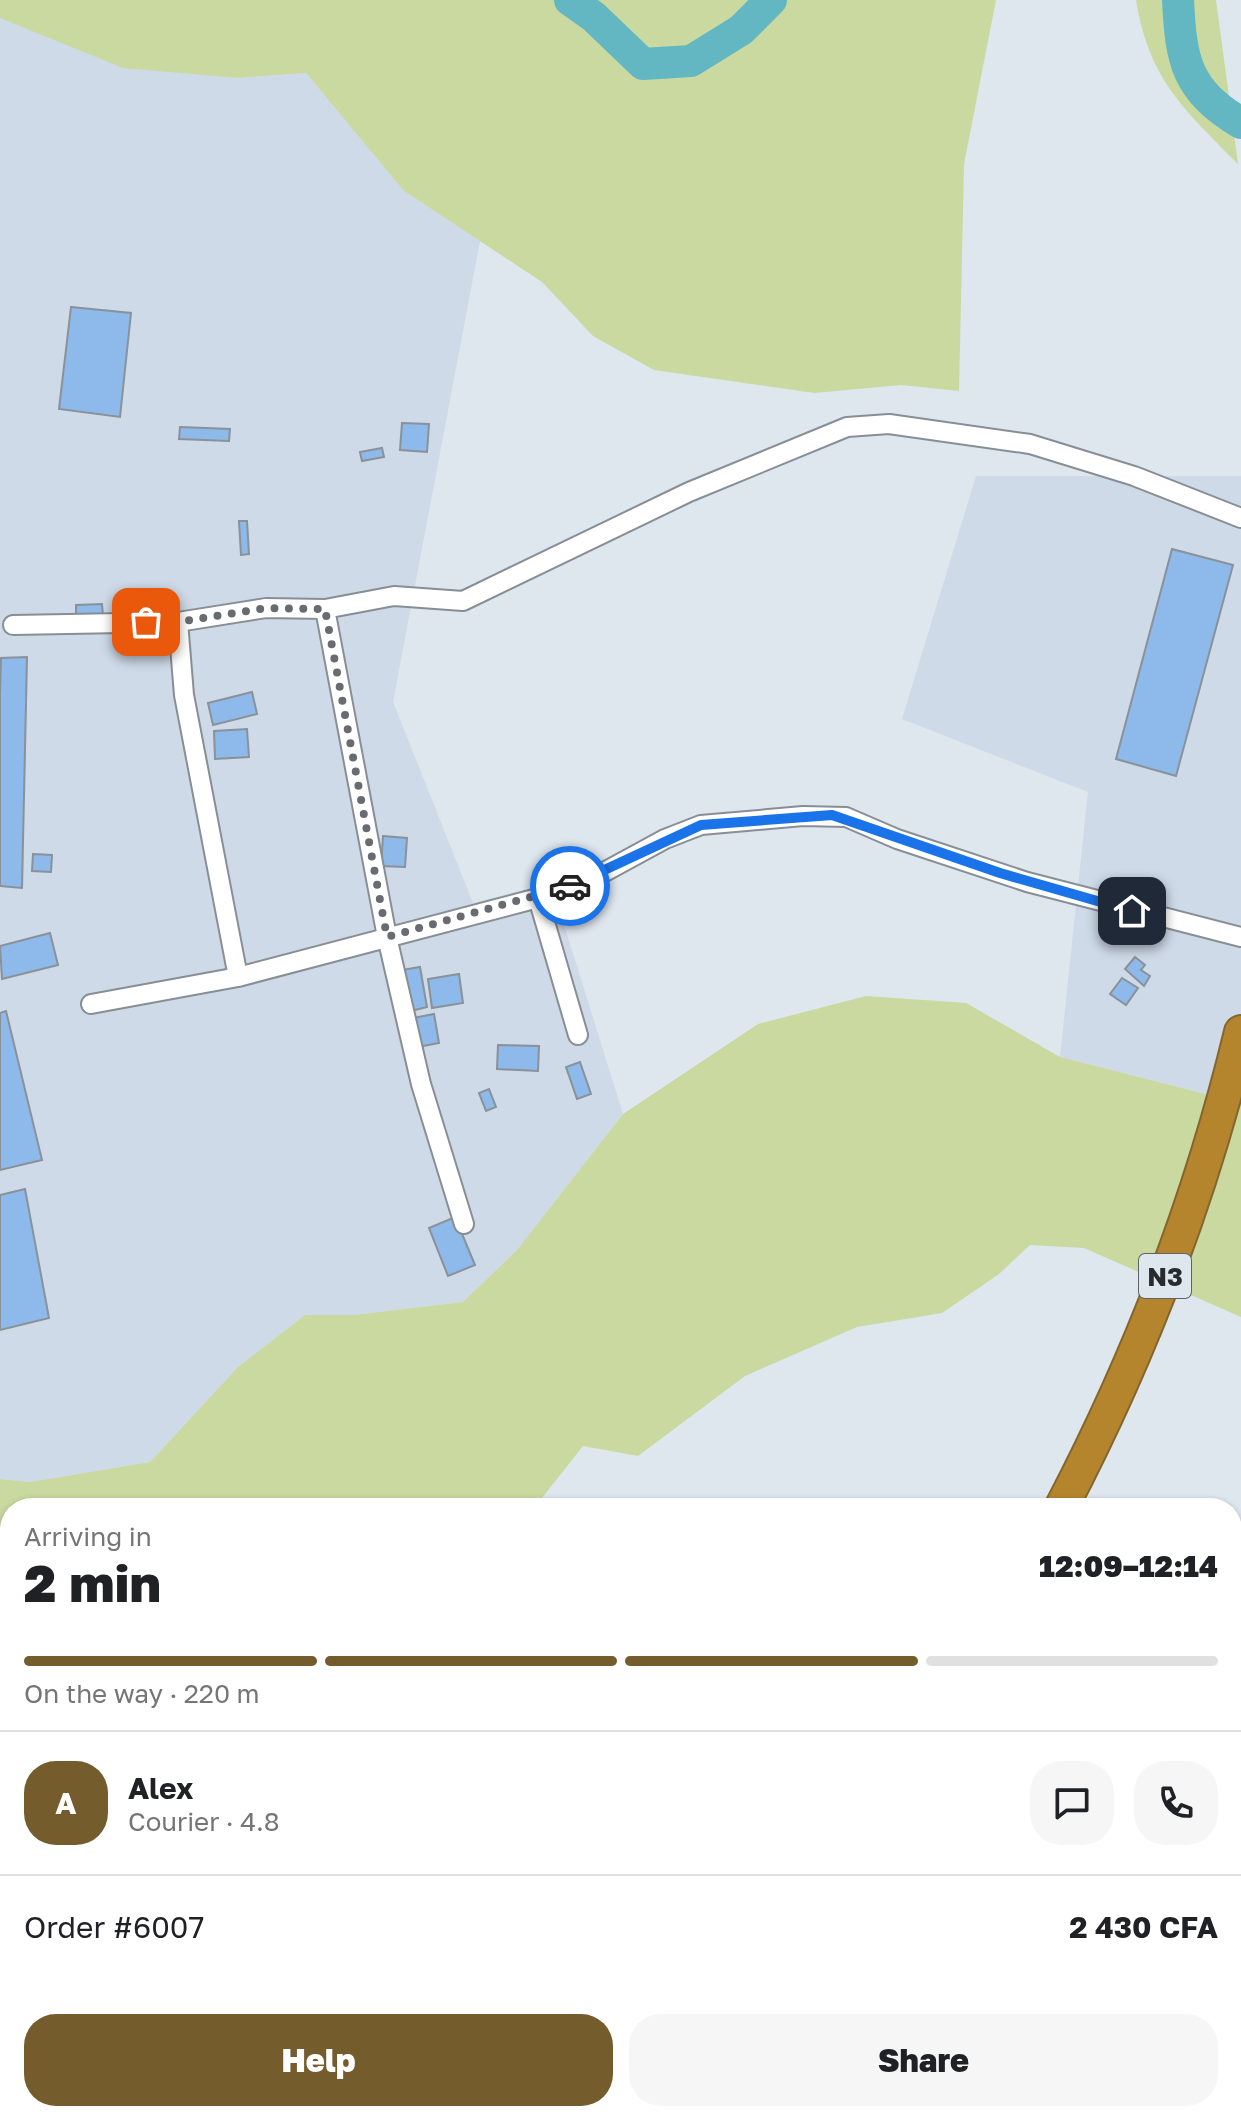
<!DOCTYPE html>
<meta charset="utf-8">
<style>
:root{--surface:#fff;--page:#f6f6f6;--text:#202124;--muted:#757577;--line:#e0e0e0;--accent:#745c2c}
body{margin:0;font-family:"Golos Text",sans-serif;background:var(--page);color:var(--text);height:100vh;display:flex;flex-direction:column;font-size:30px;white-space:nowrap}
*{box-sizing:border-box;margin:0}
p{font-size:26px;color:var(--muted)}
.icon{flex:none;width:44px;height:44px;fill:none;stroke:currentColor;stroke-width:2;stroke-linecap:round;stroke-linejoin:round}
.map{position:relative;flex:1;overflow:hidden}
.details{position:absolute;left:0px;top:1498px;width:1242px;height:624px;display:flex;flex-direction:column;background:var(--surface);border-radius:32px 32px 0 0;box-shadow:0 2px 6px #0004}
.details>*{flex:none}
.pin{position:absolute;display:grid;place-items:center;width:68px;height:68px;color:#fff;margin:-34px;border-radius:16px;box-shadow:0 4px 12px #0006}
.courier{position:absolute;display:grid;place-items:center;width:80px;height:80px;margin:-40px;border:6px solid #1a73e8;border-radius:50%;background:#fff;color:#222;box-shadow:0 2px 10px #0007}
.summary em{font-style:normal;font-weight:800}
.summary div{display:flex;flex-direction:column-reverse}
.summary{display:flex;align-items:center;justify-content:space-between;height:136px;padding:0 24px}
h1{font-size:52px;font-weight:800;line-height:60px}
.bar{display:grid;grid-template-columns:repeat(4,1fr);gap:12px 8px;align-content:center;height:96px;padding:0 24px}
.bar i{height:10px;border-radius:6px;background:var(--line)}
.bar .selected{background:var(--accent)}
.bar p{grid-column:span 4}
.line{display:flex;align-items:center;gap:20px;padding:0 24px;border-top:2px solid var(--line)}
.line div{flex:1}
.round{display:grid;place-items:center;flex:none;width:84px;height:84px;border-radius:32px;background:var(--page)}
.action{display:flex;gap:16px;margin-top:auto;padding:16px 24px}
.action a{flex:1;height:92px;border-radius:32px;background:var(--accent);color:#fff;font-size:32px;font-weight:800;line-height:92px;text-align:center}
.action a+a{background:var(--page);color:var(--text)}
.map>svg:first-child{display:block}
.built{fill:#cedae8}
.green{fill:#cad99f}
.lines{fill:none;stroke-linecap:round;stroke-linejoin:round}
.river{stroke:#63b7c3;stroke-width:32}
.building{fill:#8dbaea;stroke:#8a9198;stroke-width:2}
.street-casing{stroke:#888e95;stroke-width:22}
.highway-casing{stroke:#84662d;stroke-width:36}
.street{stroke:#fff;stroke-width:18}
.highway{stroke:#b5852d;stroke-width:32}
.done{stroke:#686c71;stroke-width:8;stroke-dasharray:0 14.4}
.route{stroke:#1a73e8;stroke-width:10}
.labels{text-anchor:middle;dominant-baseline:central;stroke-width:6;stroke-linejoin:round;paint-order:stroke}
.shield{fill:#dee6ee;stroke:#5f6368;stroke-width:2}
.shield-label{font-size:26px;font-weight:bold;fill:#282b2e}
</style>
<div class="map">
<svg width="1241" height="2122" viewBox="0 0 1241 2122">
<rect width="100%" height="100%" fill="#dee6ee"/>
<!-- built -->
<path class="built" d="M0 18 34 29 238 78 306 73 404 191 480 241 393 702 473 903 551 883 623 1114 517 1250 463 1302 354 1315H305L238 1367 150 1462 30 1482 0 1479Z
M976 476H1241V1103L1060 1057 1088 792 902 719Z"/>
<!-- green -->
<path class="green" d="M0 0H996L964 164 959 391 901 385 815 393 654 370 593 336 542 282 404 191 306 73 238 78 123 68 0 18Z
M1136 0H1216L1238 164C1184 109 1149 80 1136 0Z
M866 996 966 1003 1060 1057 1241 1103V1317L1084 1248 1030 1245 999 1274 942 1313 857 1327 745 1376 638 1456 583 1446 534 1508H10V1834L0 1816V1479L30 1482 150 1462 238 1367 305 1315H354L463 1302 517 1250 623 1114 758 1024Z
M10 1985V2112H186L188 2122H0V2008Z"/>
<g class="lines">
<!-- river -->
<path class="river" d="M570 0 594 17 643 64 691 61 741 30 771 0
M1178 0C1181 61 1186 90 1241 123"/>
</g>
<!-- building -->
<path class="building" d="M71 307 131 313 120 417 59 409Z
M402 423 429 424 427 452 400 450Z
M180 427 230 429 229 441 179 439Z
M382 448 384 457 362 461 360 452Z
M239 521H247L249 554 241 555Z
M1172 549 1233 565 1176 776 1116 759Z
M102 604 103 615 76 617V605Z
M27 657 22 888 0 886V695L1 658Z
M252 692 257 714 213 725 208 703Z
M247 729 249 757 215 759 214 731Z
M383 836 407 838 405 867 381 866Z
M33 854 52 855 51 872 32 871Z
M50 933 58 965 2 979 0 946Z
M1135 957 1145 965 1141 970 1150 976 1144 986 1125 969Z
M420 967 427 1007 411 1011 402 970Z
M459 974 463 1003 432 1008 428 979Z
M1122 978 1138 988 1126 1005 1110 994Z
M6 1011 42 1160 0 1170V1013Z
M434 1014 439 1043 418 1047 413 1018Z
M498 1045 539 1046 538 1071 497 1069Z
M580 1062 591 1094 577 1099 566 1067Z
M489 1089 496 1107 486 1111 479 1093Z
M25 1189 49 1318 0 1330V1195Z
M455 1217 475 1265 448 1276 429 1228Z
M4 1830 10 1858 0 1860V1831Z
M462 2112H508L511 2113 507 2122H457Z"/>
<g class="lines">
<!-- street casing -->
<g class="street-casing">
<path id="street" d="M325 609 387 937 421 1084 464 1224
M178 622 184 695 238 977
M13 625 178 622 266 608 325 609 394 596 463 601 689 492 847 427 889 424 1030 444 1134 476 1241 518
M538 898 578 1035
M91 1004 238 977 538 898 597 876 665 839 701 825 803 816 846 817 897 839 1027 882 1241 937
M1232 1972 1241 1981"/>
</g>
<!-- highway casing -->
<g class="highway-casing">
<path id="highway" d="M1061 1508C1140 1357 1201 1198 1241 1032
M670 2122 677 2112"/>
</g>
<!-- street -->
<use href="#street" class="street"/>
<!-- highway -->
<use href="#highway" class="highway"/>
</g>
<g class="lines">
<!-- done -->
<path class="done" d="M146 622H178L266 608 325 609 387 937 570 886"/>
<!-- route -->
<path class="route" d="M570 886 701 825 832 815 1000 873 1132 911"/>
</g>
<g class="labels">
<!-- shield labels -->
<rect class="shield" x="1139" y="1254" width="52" height="44" rx="6"/>
<g class="shield-label">
<text x="1165" y="1276">N3</text>
</g>
</g>
</svg>
<div class="pin" style="left:146px;top:622px;background:#ea580c"><svg class="icon" aria-label="bag" viewBox="0 0 24 24"><path d="M5 8h14l-1 12H6zM9 8a3 3 0 0 1 6 0"/></svg></div>
<div class="pin" style="left:1132px;top:911px;background:#1f2937"><svg class="icon" aria-label="home" viewBox="0 0 24 24"><path d="M3 11l9-7 9 7M6 9v11h12V9"/></svg></div>
<div class="courier" style="left:570px;top:886px"><svg class="icon" aria-label="car" viewBox="0 0 24 24"><path d="M5 17H2v-5l4-1 3-4h7l3 4 3 1v5h-3M9 17h6M6 11h13"/><circle cx="7" cy="17" r="2"/><circle cx="17" cy="17" r="2"/></svg></div>
<section class="details">
<div class="summary"><div><h1>2 min</h1><p>Arriving in</p></div><em>12:09–12:14</em></div>
<div class="bar"><i class="selected"></i><i class="selected"></i><i class="selected"></i><i></i><p>On the way · 220 m</p></div>
<div class="line" style="height:144px"><b class="round" style="background:var(--accent);color:#fff">A</b><div><b>Alex</b><p>Courier · 4.8</p></div><a class="round"><svg class="icon" aria-label="chat" viewBox="0 0 24 24"><path d="M4 5h16v11H9l-5 4z"/></svg></a><a class="round"><svg class="icon" aria-label="phone" viewBox="0 0 24 24"><path d="M5 4h4l2 5-3 2q2 4 5 5l2-3 5 2v4C11 20 4 13 5 4z"/></svg></a></div>
<div class="line" style="height:104px"><div>Order #6007</div><b>2 430 CFA</b></div>
<div class="action"><a>Help</a><a>Share</a></div>
</section>
</div>
